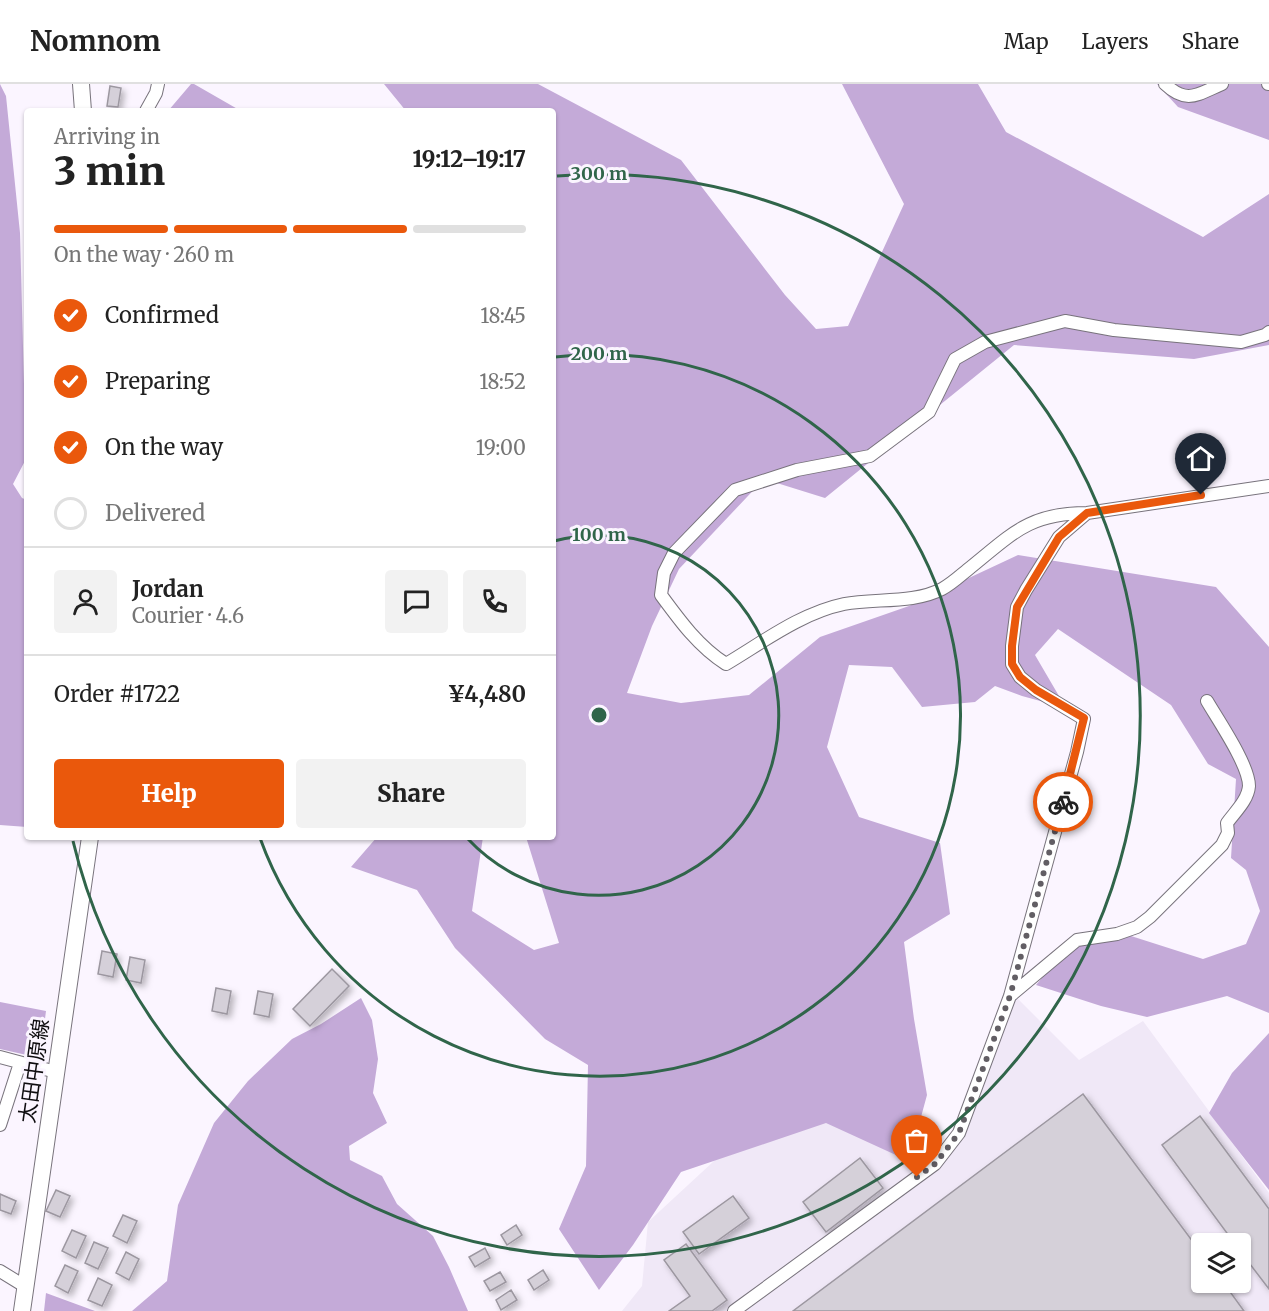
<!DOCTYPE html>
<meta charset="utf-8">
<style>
:root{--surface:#fff;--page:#f2f2f2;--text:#222;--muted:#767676;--line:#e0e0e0;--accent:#ea580c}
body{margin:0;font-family:Merriweather,"Noto Sans JP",serif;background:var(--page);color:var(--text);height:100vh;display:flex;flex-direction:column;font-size:22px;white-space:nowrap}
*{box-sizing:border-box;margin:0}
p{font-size:20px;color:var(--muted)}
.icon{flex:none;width:33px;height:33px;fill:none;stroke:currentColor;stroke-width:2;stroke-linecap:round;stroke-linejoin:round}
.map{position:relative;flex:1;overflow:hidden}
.panel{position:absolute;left:24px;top:24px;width:532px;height:732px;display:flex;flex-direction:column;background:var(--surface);border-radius:6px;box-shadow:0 2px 4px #0004}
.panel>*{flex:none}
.controls{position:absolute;left:1191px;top:1149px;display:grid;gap:12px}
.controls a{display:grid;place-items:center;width:60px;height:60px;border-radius:6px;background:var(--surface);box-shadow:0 2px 4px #0004;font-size:30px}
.pin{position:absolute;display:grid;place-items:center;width:51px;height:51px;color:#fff;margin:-62px -26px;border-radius:50% 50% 50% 0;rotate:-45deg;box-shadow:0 0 6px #0007}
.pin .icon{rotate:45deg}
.courier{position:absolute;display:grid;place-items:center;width:60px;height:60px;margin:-30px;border:4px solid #ea580c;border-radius:50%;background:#fff;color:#222;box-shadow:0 2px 8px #0007}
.overview em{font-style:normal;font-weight:800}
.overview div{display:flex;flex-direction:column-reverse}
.overview{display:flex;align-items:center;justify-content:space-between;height:102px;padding:0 30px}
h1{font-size:39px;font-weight:800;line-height:45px}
.bar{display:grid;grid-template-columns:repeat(4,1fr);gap:9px 6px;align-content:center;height:72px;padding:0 30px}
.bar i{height:8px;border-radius:4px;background:var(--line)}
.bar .current{background:var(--accent)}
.bar p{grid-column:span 4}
.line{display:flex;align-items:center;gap:15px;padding:0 30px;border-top:2px solid var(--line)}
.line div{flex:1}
.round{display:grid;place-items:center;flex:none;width:63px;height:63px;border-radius:6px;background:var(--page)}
ol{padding:0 30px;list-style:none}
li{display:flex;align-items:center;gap:18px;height:66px}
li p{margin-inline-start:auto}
li .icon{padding:6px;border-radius:50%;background:var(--accent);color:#fff;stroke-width:4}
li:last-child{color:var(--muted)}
li i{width:33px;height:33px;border:3px solid var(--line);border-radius:50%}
.cta{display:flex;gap:12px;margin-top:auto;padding:12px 30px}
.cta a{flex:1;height:69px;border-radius:6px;background:var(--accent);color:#fff;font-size:24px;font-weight:800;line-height:69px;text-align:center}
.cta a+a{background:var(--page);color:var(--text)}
header{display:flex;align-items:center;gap:36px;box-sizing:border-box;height:84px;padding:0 30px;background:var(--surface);border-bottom:2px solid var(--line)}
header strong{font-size:28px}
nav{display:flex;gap:33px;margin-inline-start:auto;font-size:21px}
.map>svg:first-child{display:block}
.built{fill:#f0e8f7;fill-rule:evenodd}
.forest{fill:#c4aad8}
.building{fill:#d5d0d9;stroke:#9c97a0;stroke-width:1.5;filter:url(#shadow)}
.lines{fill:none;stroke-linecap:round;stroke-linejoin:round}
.street-casing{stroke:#78737c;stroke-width:14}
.secondary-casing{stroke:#78737c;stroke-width:18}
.street{stroke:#fff;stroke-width:12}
.secondary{stroke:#fff;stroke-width:16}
.done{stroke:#625e64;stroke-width:6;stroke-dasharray:0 10.8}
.route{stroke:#ea580c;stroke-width:8}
.ring{fill:none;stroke:#30654a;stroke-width:3}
.labels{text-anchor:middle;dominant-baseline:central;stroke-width:6;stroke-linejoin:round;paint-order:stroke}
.street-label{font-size:21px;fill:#0f0d10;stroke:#fbf5ff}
.centre{fill:#30654a;stroke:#fbf5ff;stroke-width:3}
.ring-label{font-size:18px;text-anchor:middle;font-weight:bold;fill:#30654a;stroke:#fbf5ff;stroke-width:6;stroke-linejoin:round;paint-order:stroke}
</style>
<header>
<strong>Nomnom</strong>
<nav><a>Map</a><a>Layers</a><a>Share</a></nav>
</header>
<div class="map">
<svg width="1269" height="1227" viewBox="0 0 1269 1227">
<defs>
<filter id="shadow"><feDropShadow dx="3.5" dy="3.5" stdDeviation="3" flood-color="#0004"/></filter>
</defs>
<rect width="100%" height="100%" fill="#fbf5ff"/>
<!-- built -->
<path class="built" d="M1014 911 1079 976 1143 937 1269 1109V1227H622L642 1202 648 1138 766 1029H824L942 1075ZM1202 1160H1240V1198H1202Z"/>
<!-- forest -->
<path class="forest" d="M0 0 6 12 20 149 26 375 13 400 22 414 27 416V743L0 741Z
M191 0H194L241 27H168Z
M384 0H538L681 76 785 211 816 245 848 242 904 120 842 0H978L1006 48 1203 153 1269 110V261L1194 275 1014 261 825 414 764 395 679 485 652 542 627 609 681 619 749 611 820 553 909 522 1018 471 1216 503 1269 563V929L1227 912 1147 933 1101 922 1036 901 1068 863 1131 852 1203 875 1246 860 1260 827 1246 786 1231 774 1236 695 1208 680 1171 621 1058 545 1035 571 1066 624 1022 612 995 602 975 618 922 623 892 583 849 581 827 663 859 733 940 759 950 830 904 858 914 935 927 1011 909 1077 826 1039 681 1088 633 1161 599 1206 559 1145 586 1082 588 981 545 955 455 864 417 806 351 783 377 753H483L472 827 534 866 559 859 526 753H554V27H406Z
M1157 0H1269V56L1178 23Z
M361 914 372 936 378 975 373 1009 387 1039 349 1062 350 1076 382 1092 397 1120 433 1152 449 1183 468 1227H132L167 1197 178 1121 214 1039 248 997 292 955 321 940Z
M0 918 46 927 40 974 0 965Z
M1269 949V1106L1209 1029 1232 989Z
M46 1209 95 1227H44Z"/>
<!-- building -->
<path class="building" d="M110 2 121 4 118 23 107 22Z
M102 867 117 870 113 893 98 890Z
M130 873 145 876 141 899 126 896Z
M332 885 349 902 310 942 293 925Z
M216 904 231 907 227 930 212 927Z
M258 907 273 910 269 933 254 930Z
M1083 1010 1202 1170V1198H1223L1244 1227H793Z
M1200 1032 1269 1125V1205L1240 1167V1160H1235L1162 1061Z
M860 1074 883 1104 826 1148 803 1118Z
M56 1106 70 1112 60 1133 46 1127Z
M0 1110 16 1117 11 1130 0 1126Z
M733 1112 749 1134 699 1170 683 1148Z
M123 1131 137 1137 127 1159 113 1152Z
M516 1141 522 1151 507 1161 501 1151Z
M72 1146 86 1152 76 1174 62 1167Z
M94 1158 108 1164 98 1185 85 1179Z
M686 1160 727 1216 712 1227H669L690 1212 664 1176Z
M485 1164 490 1174 475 1183 469 1173Z
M126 1168 139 1175 129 1196 116 1189Z
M65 1181 78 1187 68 1209 55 1202Z
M543 1186 549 1196 534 1206 528 1196Z
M500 1188 506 1198 490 1207 484 1197Z
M98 1194 112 1201 102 1222 88 1216Z
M511 1206 517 1216 501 1226 496 1216Z"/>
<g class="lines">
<!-- street casing -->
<g class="street-casing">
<path id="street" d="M1165 0C1187 21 1198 10 1222 0
M1268 0H1269
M146 27 156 9 158 0
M1269 248 1265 251 1241 258 1114 246 1065 237 985 258 955 275 929 328 870 372 797 386 735 406 674 469 664 489 661 511C680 537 699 563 726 580 763 558 801 529 844 520 875 514 913 520 942 505 953 499 962 490 971 483 1013 449 1030 429 1087 429L1269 402
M1010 912 1077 856 1117 850 1137 843 1150 833 1222 761 1228 749 1227 739C1235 728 1248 716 1249 702 1249 681 1218 636 1207 617
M0 973 56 988
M0 1041 20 979
M0 1187 26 1203
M734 1227 935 1080 959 1049 1010 912 1077 668 1084 635 1036 606 1020 593 1012 580V562L1017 523 1026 506 1059 453 1087 429"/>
</g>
<!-- secondary casing -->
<g class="secondary-casing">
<path id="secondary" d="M81 0 83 27
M22 1227 90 753"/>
</g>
<!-- street -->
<use href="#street" class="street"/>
<!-- secondary -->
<use href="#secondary" class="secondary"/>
</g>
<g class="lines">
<!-- done -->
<path class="done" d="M917 1093 935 1080 959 1049 1010 912 1063 718"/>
<!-- route -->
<path class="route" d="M1063 718 1084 634 1036 606 1020 593 1012 580V562L1017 523 1059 453 1087 429 1201 411"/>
</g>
<!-- distance rings -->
<g class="ring">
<path d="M554 457A180 180 0 1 1 467 754"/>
<path d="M555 273A361 361 0 1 1 260 754"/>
<path d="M557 92A541 541 0 1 1 73 757"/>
</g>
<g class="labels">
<!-- street labels -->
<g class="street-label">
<text transform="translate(34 987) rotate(-82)">太田中原線</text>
</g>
</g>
<circle cx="599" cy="631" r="9" class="centre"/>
<g class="ring-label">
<text x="599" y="96">300 m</text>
<text x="599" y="276">200 m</text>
<text x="599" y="457">100 m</text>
</g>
</svg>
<div class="controls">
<a><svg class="icon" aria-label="layers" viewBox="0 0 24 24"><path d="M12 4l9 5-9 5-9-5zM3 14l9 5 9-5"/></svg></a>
</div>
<div class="pin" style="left:917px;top:1093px;background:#ea580c"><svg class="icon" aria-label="bag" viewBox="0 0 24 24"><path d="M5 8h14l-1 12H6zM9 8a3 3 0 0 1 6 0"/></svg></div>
<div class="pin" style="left:1201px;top:411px;background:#1f2937"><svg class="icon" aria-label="home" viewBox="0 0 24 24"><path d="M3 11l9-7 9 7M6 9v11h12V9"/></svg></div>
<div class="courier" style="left:1063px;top:718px"><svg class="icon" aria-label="bike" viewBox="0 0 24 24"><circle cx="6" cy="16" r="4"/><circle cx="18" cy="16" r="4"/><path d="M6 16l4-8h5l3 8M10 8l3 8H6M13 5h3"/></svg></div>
<section class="panel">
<div class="overview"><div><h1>3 min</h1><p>Arriving in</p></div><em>19:12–19:17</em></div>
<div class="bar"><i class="current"></i><i class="current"></i><i class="current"></i><i></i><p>On the way · 260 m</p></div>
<ol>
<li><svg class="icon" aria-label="check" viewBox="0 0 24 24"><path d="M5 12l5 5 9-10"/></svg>Confirmed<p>18:45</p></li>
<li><svg class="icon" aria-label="check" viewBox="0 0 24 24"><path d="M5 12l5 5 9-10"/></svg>Preparing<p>18:52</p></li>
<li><svg class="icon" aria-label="check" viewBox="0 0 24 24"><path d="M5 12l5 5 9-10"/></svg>On the way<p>19:00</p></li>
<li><i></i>Delivered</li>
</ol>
<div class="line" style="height:108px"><a class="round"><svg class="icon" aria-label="person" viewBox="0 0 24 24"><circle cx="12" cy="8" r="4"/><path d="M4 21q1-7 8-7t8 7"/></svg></a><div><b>Jordan</b><p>Courier · 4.6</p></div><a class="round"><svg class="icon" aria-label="chat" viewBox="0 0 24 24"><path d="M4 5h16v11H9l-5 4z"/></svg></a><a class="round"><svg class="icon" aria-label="phone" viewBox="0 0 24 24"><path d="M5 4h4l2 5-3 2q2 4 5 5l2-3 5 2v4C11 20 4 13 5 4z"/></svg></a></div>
<div class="line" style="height:78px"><div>Order #1722</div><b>¥4,480</b></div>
<div class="cta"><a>Help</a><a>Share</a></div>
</section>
</div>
